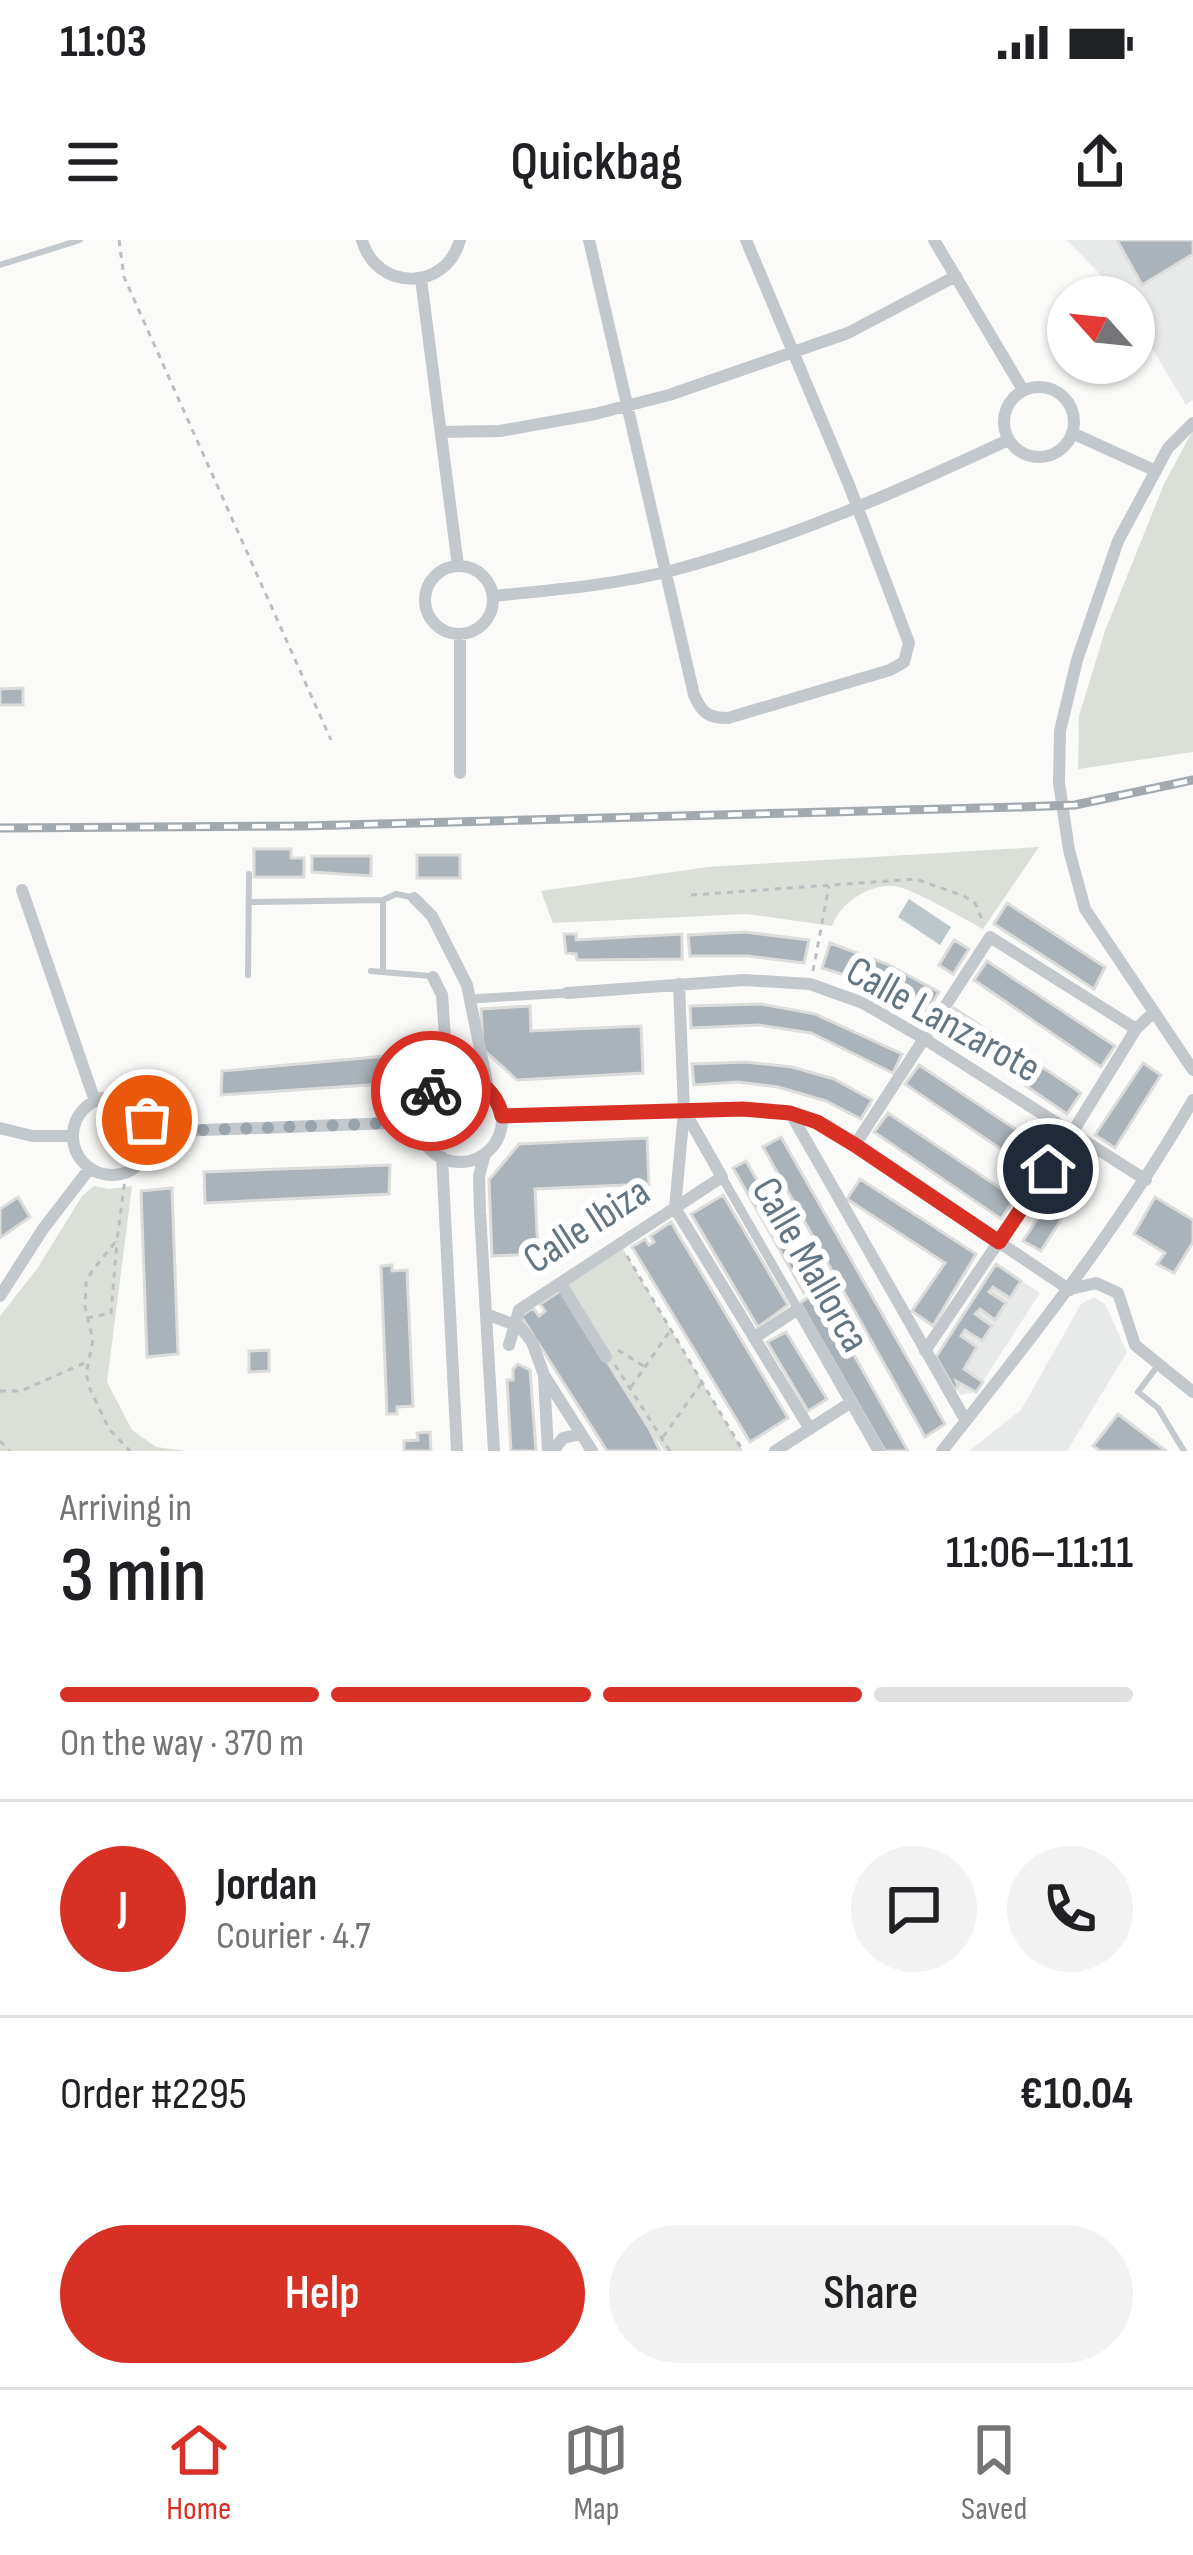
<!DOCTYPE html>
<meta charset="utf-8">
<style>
:root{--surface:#fff;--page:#f2f2f2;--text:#202124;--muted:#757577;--line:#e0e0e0;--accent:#d93025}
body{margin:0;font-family:"Sofia Sans Condensed",sans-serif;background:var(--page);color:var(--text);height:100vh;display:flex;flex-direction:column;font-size:45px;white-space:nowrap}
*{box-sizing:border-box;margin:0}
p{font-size:39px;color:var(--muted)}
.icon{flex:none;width:66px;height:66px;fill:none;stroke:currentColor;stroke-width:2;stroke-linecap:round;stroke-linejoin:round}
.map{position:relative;height:1211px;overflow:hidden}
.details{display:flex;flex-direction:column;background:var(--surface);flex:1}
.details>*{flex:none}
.needle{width:78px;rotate:297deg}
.controls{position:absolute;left:1047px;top:36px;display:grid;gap:24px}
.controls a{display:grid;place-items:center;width:108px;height:108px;border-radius:50%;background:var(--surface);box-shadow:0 3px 9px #0004;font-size:60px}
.pin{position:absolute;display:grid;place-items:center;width:102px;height:102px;color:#fff;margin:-51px;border:6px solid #fff;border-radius:50%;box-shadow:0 3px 12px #0007}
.courier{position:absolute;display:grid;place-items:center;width:120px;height:120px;margin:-60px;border:9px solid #d93025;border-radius:50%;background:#fff;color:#222;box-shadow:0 3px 15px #0007}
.summary em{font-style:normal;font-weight:600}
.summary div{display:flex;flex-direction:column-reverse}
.summary{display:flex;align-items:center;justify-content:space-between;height:204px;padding:0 60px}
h1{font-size:78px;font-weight:600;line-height:90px}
.bar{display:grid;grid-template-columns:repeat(4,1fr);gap:18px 12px;align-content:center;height:144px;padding:0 60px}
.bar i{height:15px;border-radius:9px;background:var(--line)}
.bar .selected{background:var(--accent)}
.bar p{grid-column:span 4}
.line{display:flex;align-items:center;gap:30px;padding:0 60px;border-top:3px solid var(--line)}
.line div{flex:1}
.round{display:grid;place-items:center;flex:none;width:126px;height:126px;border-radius:63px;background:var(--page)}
.button{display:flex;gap:24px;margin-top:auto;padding:24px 60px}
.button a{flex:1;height:138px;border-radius:72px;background:var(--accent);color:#fff;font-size:48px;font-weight:600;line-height:138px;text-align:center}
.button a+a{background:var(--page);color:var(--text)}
.status{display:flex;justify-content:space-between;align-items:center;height:84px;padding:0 60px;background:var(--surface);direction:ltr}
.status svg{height:33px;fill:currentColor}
header{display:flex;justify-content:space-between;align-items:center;height:156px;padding:0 60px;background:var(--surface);font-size:54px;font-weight:600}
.tabs{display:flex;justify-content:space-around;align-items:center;height:168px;border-top:3px solid var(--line);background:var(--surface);font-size:33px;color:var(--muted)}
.tabs a{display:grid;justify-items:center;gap:6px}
.tabs .selected{color:var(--accent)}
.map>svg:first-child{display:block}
.built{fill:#e8e9e9}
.green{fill:#dadfd7}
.water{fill:#bbc7cb}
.building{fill:#aab3b9;stroke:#dcdcda;stroke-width:3}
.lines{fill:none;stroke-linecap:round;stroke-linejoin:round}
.path{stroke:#bbbfc2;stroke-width:3;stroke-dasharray:6 6;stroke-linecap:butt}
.service{stroke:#c3c8cc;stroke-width:6}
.pedestrian{stroke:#c3c8cc;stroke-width:9}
.minor{stroke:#c3c8cc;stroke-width:12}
.rail-casing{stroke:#a2aab0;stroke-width:9}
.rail{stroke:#fff;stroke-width:4.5;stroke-dasharray:14;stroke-linecap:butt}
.done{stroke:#99a4ac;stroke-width:12;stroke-dasharray:0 21.6}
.route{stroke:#d93025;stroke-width:15}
.labels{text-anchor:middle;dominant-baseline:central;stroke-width:12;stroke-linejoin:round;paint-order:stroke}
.street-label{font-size:42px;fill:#657683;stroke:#fff}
</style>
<div class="status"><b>11:03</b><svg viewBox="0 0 49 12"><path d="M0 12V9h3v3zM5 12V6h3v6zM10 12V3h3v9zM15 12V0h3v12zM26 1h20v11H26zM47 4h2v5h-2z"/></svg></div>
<header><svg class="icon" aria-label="menu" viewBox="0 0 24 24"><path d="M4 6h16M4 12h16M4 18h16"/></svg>Quickbag<svg class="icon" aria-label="share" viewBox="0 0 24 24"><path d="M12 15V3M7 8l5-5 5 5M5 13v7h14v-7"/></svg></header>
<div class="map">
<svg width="1193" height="1211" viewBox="0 0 1193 1211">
<rect width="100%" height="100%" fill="#fafaf8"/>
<!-- built -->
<path class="built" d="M1067 0H1193V160L1186 165 1134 78V57H1122Z
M996 1024 1040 1053 976 1152 960 1155 936 1117Z
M1094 1057 1105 1064 1127 1112 1067 1211H969L1021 1170 1081 1064Z"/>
<!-- green -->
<path class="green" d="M1193 190V512L1078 529 1079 476 1105 391 1164 244Z
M1039 607 983 689C964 679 912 648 894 646 870 643 839 664 832 686L747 674 553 683 541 651 708 627Z
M94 946 109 949 132 946 107 1142 132 1190 156 1207 186 1211H0V1076L37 1029 82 956Z
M620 1004 743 1211H664L561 1044Z"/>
<!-- water -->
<path class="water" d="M909 659 951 687 940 705 898 677Z"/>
<!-- building -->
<path class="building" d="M1117 0H1193V14L1142 45Z
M23 448V465H0V449Z
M254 609H291V618H304V637H254Z
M417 615H460V638H417Z
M312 616H371V636L312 632Z
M1007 663 1105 727 1094 749 994 684Z
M745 692 809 700 804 723 748 716H690L688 695Z
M564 694H576V700L682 694V719L577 720 576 714 566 713Z
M954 700 969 709 953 734 939 725Z
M830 703 887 724 939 752 926 773 864 741 822 728Z
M987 721 1115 806 1101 827 974 740Z
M761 764 815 774 902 814 893 833 811 793 759 785 691 788 690 766Z
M530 766 531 791 641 786 643 833 517 840 483 809 481 769Z
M954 768 1081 853 1067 874 940 787Z
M398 815V843L221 855 222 831Z
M746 822 792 827 834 839 872 860 861 879 826 861 778 847 738 842 694 845 692 824Z
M1143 823 1161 835 1115 908 1095 895Z
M919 825 1047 910 1033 931 905 844Z
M888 873 1015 958 1001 979 874 892Z
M781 897 945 1184 925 1197 763 907Z
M647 898 649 944 535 949 538 1014 492 1016 489 940 519 904Z
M1077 918 1093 929 1041 1011 1023 1001Z
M746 921 817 1044 804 1053 733 928Z
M390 925 389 954 205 963 204 932Z
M860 939 976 1014 933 1086 912 1071 945 1023 847 959Z
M172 948 178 1114 147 1117 141 951Z
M723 955 788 1065 758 1087 691 974Z
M18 957 30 977 0 998V969Z
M1155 957 1193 980V1002L1174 1033 1157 1024 1165 1013 1134 994Z
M671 982 788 1178 750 1202 632 1007 645 999 649 1005 654 1002 650 996Z
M996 1024 1021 1041 1010 1058 993 1047 989 1052 1006 1063 995 1080 980 1069 975 1074 992 1086 982 1101 965 1090 961 1096 977 1107 964 1129 983 1142 976 1152 956 1141 958 1146 955 1150 936 1117Z
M392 1025V1031L407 1030 413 1166 397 1167V1174H387L381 1026Z
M562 1050 650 1190 660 1211H607L521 1076 533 1068 539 1076 545 1071 540 1064Z
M818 1051 908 1211H885L800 1063Z
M786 1092 827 1159 808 1171 767 1102Z
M269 1110V1131L249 1132V1111Z
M518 1124 530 1130 536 1211H511L507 1140H513V1129Z
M1118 1174 1166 1211H1100L1093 1206Z
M430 1192 431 1211H404V1201L418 1200 417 1193Z"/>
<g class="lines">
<!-- path -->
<path class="path" d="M119 0 124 37 331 500
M691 655 916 639 964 656 975 663 984 684
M813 731 829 646
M126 932 117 1000 92 1031 86 1043 85 1067 93 1100 86 1134 90 1149 109 1189 130 1211
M627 1016 743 1211
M87 1078 111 1073 117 1001
M618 1110 645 1127
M615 1125 670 1211
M631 1147 670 1091
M0 1151H21L87 1122
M663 1197 702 1142
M0 1201 10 1211"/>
<!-- service -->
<path class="service" d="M0 25 80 0
M383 660V732
M249 662 383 660 396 654 411 657
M371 731 430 736
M248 735 249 634
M1159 1124 1138 1152 1158 1168 1184 1211"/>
<!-- pedestrian -->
<path class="pedestrian" d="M472 759 567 753
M722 937 798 1069"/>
<!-- minor -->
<path class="minor" d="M362 0C376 51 446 52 460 0
M589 0 694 455C702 473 708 478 728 478L890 430 904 422 909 403 849 245 746 0
M934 0 1023 150
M421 39 458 326
M1004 182a35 35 0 1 1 70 0a35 35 0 1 1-70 0Z
M1193 183 1168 208 1118 301 1077 420 1060 491 1059 543 1069 610 1085 669 1193 830
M441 192 500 191 595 174 669 155 848 93 956 36
M1072 193 1156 231
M425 360a34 34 0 1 1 68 0a34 34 0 1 1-68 0Z
M493 356C553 350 615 345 674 330 791 299 899 251 1008 200
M460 395V533
M22 650 95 861
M414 658 432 676 467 745 488 848
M433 737 442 755 448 840
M679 744 684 871 675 968 810 1189
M567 753 744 740 810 744 863 763 923 798 1146 940
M418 880a42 42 0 1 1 84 0a42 42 0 1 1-84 0Z
M73 896a39 39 0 1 1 78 0a39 39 0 1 1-78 0Z
M791 874 966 1181
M502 876 743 869 790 873 817 882 855 905 1070 1050
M0 888 32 896H73
M150 892 419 882
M855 905 990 697 1136 789
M485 914 479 936 480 972 494 1211
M442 917 457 1211
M561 1044 606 1117
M1071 1049 1096 1043 1118 1053 1135 1105 1193 1152
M0 1056 43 989 90 928
M486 1074 520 1087 532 1102 544 1135 592 1211
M754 1098 798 1069 879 1211
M509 1105 519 1070 722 937 685 872
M925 1111 1072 893 1136 789 1153 773
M544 1136 548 1211
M553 1211 563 1198 581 1194
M775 1211 850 1163
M942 1211C1032 1098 1120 986 1193 860"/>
<!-- rail casing -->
<g class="rail-casing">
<path id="rail" d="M0 588 303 586 1020 567 1075 565 1193 540"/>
</g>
<!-- rail -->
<use href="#rail" class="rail"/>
</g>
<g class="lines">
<!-- done -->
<path class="done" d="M147 880 151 892 419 882 420 869 431 851"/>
<!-- route -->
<path class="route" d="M431 851C459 828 494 840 502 876L743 869 790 873 817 882 855 905 999 1002 1048 929"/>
</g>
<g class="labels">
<!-- street labels -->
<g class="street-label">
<text transform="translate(943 780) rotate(29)">Calle Lanzarote</text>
<text transform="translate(587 986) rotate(-33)">Calle Ibiza</text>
<text transform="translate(810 1025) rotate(60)">Calle Mallorca</text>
</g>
</g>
</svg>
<div class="controls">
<a><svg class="needle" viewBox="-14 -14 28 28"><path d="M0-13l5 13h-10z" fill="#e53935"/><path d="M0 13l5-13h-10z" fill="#757577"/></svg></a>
</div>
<div class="pin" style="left:147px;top:880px;background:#ea580c"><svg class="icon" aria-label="bag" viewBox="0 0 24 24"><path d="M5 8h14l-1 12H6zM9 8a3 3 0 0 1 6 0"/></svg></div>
<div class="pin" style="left:1048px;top:929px;background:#1f2937"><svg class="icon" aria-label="home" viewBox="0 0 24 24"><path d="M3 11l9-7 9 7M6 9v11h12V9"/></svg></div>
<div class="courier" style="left:431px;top:851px"><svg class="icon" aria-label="bike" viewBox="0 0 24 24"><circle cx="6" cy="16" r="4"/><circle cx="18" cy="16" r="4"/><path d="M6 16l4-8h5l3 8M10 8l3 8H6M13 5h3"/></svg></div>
</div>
<section class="details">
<div class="summary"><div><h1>3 min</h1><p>Arriving in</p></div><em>11:06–11:11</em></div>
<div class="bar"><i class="selected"></i><i class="selected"></i><i class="selected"></i><i></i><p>On the way · 370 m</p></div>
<div class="line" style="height:216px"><b class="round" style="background:var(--accent);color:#fff">J</b><div><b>Jordan</b><p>Courier · 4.7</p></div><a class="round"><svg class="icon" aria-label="chat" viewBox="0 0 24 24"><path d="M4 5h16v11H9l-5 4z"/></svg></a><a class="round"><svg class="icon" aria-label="phone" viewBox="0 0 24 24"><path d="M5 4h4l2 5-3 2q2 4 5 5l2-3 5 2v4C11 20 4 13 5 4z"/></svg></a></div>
<div class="line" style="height:156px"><div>Order #2295</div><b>€10.04</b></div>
<div class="button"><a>Help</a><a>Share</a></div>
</section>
<nav class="tabs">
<a class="selected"><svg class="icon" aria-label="home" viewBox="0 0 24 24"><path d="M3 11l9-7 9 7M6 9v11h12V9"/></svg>Home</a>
<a><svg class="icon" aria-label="map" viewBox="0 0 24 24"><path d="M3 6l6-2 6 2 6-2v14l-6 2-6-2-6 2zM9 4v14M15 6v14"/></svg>Map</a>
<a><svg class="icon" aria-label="saved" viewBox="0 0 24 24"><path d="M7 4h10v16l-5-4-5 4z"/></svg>Saved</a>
</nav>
